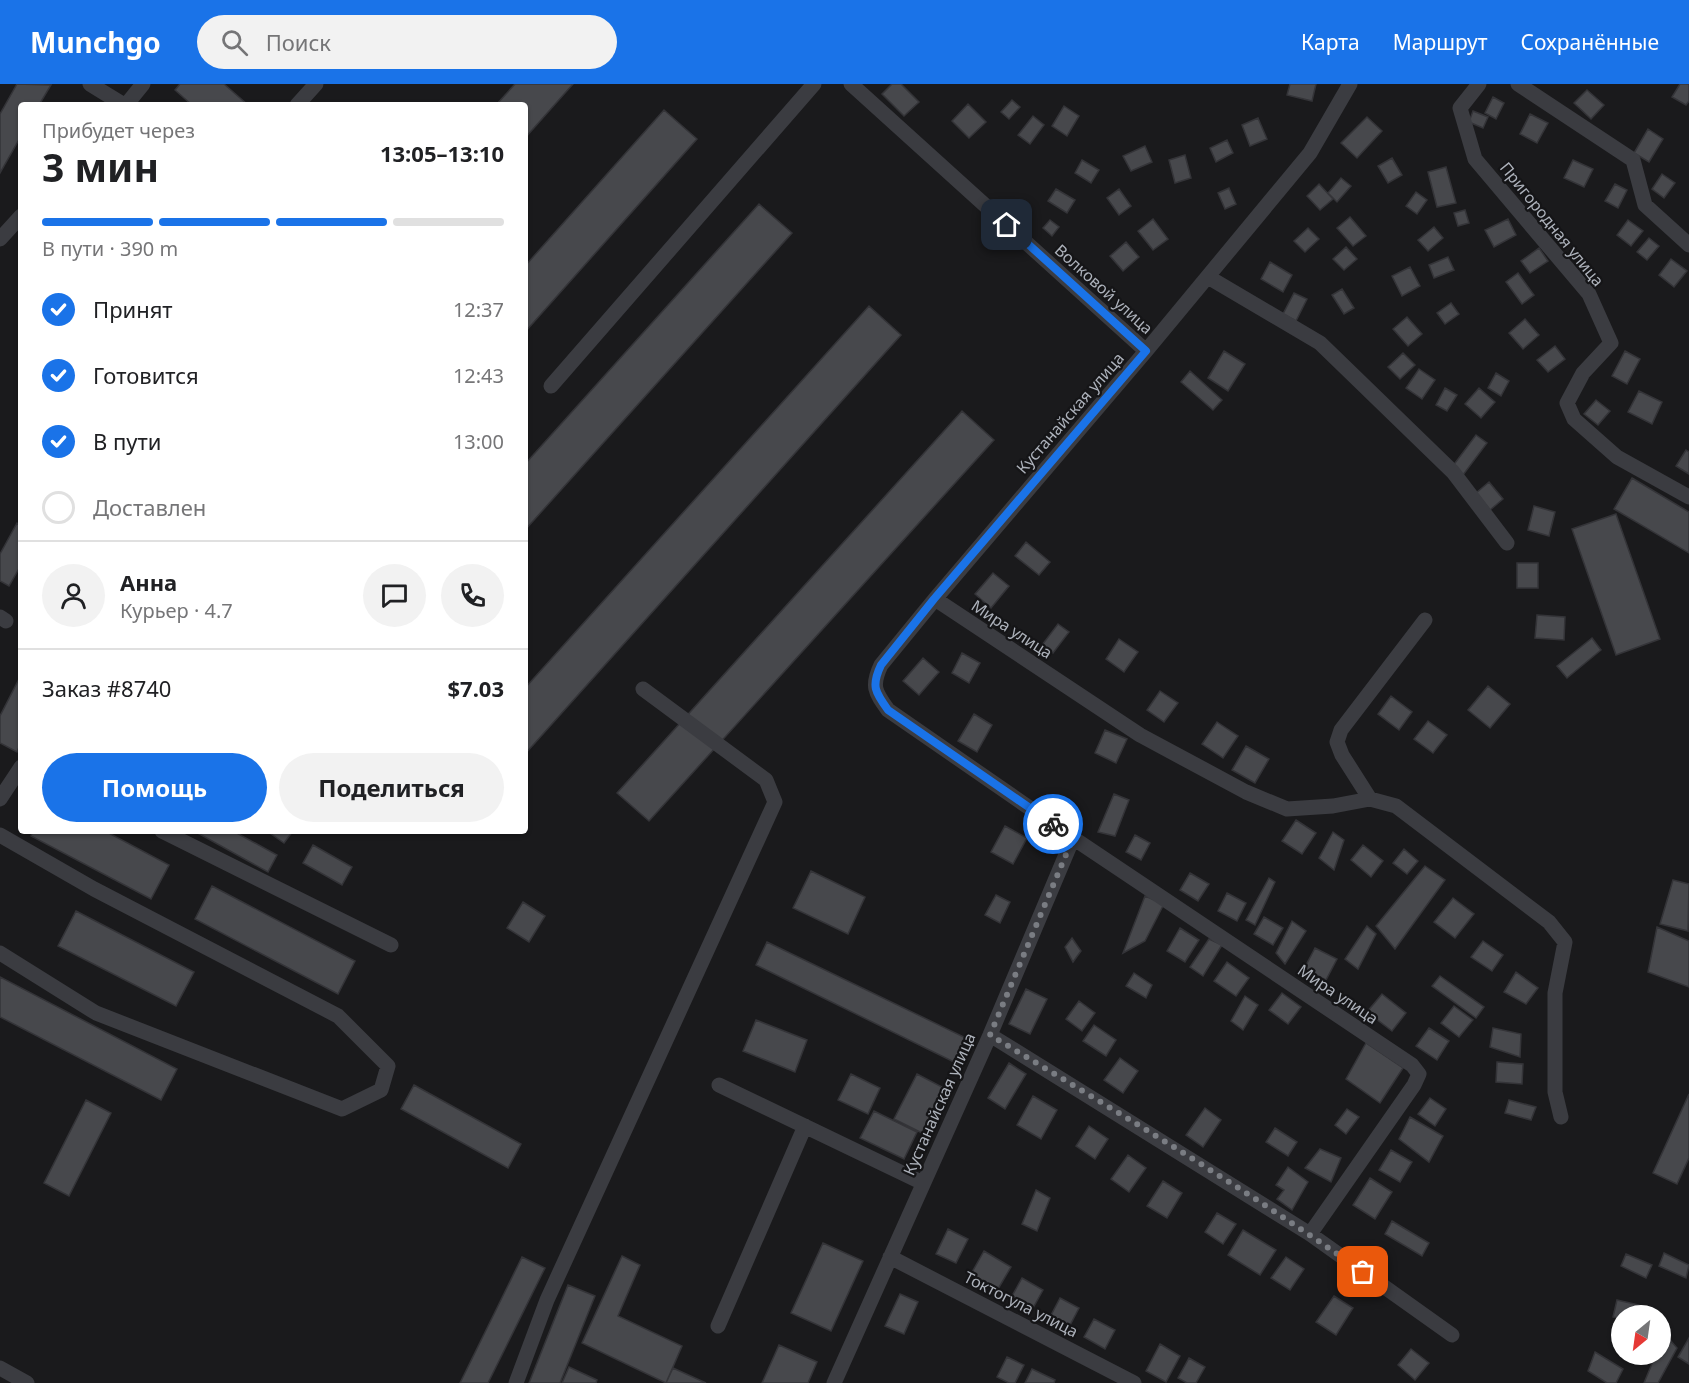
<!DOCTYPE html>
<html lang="ru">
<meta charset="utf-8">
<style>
:root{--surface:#fff;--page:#f2f2f2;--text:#202124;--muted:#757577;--line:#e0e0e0;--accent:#1a73e8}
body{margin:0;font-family:"Noto Sans",sans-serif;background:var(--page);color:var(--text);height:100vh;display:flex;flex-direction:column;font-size:22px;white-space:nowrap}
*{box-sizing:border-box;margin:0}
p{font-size:20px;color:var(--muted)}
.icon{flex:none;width:33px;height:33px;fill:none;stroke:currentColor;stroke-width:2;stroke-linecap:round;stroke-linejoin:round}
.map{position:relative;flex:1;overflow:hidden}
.sheet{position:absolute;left:18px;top:18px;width:510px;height:732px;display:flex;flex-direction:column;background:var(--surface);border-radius:6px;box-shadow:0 2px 4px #0004}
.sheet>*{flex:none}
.needle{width:39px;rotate:209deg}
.buttons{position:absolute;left:1611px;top:1221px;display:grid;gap:12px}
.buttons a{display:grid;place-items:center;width:60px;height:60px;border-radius:50%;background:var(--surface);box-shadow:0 2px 4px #0004;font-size:30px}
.pin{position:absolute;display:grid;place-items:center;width:51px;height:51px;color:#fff;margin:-26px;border-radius:12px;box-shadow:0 3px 9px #0006}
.courier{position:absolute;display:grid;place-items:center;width:60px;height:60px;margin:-30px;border:4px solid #1a73e8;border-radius:50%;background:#fff;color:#222;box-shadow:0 2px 8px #0007}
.summary em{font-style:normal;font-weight:700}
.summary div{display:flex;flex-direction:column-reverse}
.summary{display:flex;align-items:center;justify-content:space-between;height:102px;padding:0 24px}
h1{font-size:39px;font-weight:700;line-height:45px}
.bar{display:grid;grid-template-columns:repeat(4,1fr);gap:9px 6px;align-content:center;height:72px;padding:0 24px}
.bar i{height:8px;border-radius:4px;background:var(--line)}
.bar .active{background:var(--accent)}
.bar p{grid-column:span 4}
.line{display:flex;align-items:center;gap:15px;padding:0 24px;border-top:2px solid var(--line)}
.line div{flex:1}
.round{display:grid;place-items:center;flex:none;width:63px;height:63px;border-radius:32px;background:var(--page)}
ol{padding:0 24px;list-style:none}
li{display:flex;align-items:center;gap:18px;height:66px}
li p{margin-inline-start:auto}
li .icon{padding:6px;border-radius:50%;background:var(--accent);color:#fff;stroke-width:4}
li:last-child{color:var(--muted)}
li i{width:33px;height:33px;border:3px solid var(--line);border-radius:50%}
.action{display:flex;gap:12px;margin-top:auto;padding:12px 24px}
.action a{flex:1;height:69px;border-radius:36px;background:var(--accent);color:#fff;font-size:24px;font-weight:700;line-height:69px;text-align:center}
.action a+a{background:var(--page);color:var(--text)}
header{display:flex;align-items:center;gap:36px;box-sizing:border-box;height:84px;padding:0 30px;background:var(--accent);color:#fff}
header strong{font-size:28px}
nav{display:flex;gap:33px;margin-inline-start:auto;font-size:21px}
.search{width:420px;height:54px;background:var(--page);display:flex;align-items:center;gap:15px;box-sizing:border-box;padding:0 21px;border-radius:33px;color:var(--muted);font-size:22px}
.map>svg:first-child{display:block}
.building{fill:#47484c;stroke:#343438;stroke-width:1.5}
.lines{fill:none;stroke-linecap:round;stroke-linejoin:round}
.minor{stroke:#3b3c41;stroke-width:15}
.done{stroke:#7a7d83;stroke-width:6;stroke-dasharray:0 10.8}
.route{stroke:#1a73e8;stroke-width:8}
.labels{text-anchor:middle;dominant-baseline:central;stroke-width:4.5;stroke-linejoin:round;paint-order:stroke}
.street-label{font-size:16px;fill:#adb2bb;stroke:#151517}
</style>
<header>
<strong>Munchgo</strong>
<div class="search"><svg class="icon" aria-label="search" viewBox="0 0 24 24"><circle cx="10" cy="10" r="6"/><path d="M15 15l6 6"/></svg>Поиск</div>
<nav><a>Карта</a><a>Маршрут</a><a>Сохранённые</a></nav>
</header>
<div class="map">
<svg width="1689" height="1299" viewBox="0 0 1689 1299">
<rect width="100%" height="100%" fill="#1a1a1c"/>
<!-- building -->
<path class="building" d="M17 0 51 1 39 21H21V52L0 89V30Z
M180 0H224L248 21H192L175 6Z
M515 0H573L525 54V21H496Z
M892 0H901L919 18 904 32 882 10Z
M1290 0H1316L1312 17 1287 11Z
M1680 0H1689V17L1686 21 1672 13Z
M1587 6 1604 21 1591 35 1574 19Z
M1493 13 1504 19 1496 35 1485 29Z
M1012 16 1020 23 1009 35 1001 28Z
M968 20 986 38 969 54 952 37Z
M1064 22 1079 32 1067 52 1052 42Z
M664 26 697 55 525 248V182Z
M1473 27 1488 33 1483 44 1469 38Z
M1530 30 1548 39 1537 59 1520 50Z
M1033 32 1044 41 1030 60 1018 51Z
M1367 33 1382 47 1357 74 1341 59Z
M1258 34 1267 55 1250 62 1242 41Z
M1648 45 1663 55 1649 78 1634 69Z
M1227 56 1233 69 1216 78 1210 64Z
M1145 62 1152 78 1131 87 1123 72Z
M1185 71 1191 94 1175 99 1169 76Z
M1392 74 1402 91 1388 99 1378 82Z
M1082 76 1099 86 1091 99 1075 89Z
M1573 76 1593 85 1584 103 1564 94Z
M1446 83 1456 119 1437 123 1428 88Z
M1662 90 1675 99 1664 114 1652 105Z
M1341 94 1351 102 1337 118 1328 109Z
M1319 100 1333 115 1320 126 1307 112Z
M1615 100 1627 106 1618 124 1605 117Z
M1229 104 1236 120 1225 125 1218 109Z
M1056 105 1075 116 1067 129 1048 117Z
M1119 105 1131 122 1119 131 1107 114Z
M1416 108 1427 116 1417 130 1406 122Z
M759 120 792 149 525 446V380Z
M1465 126 1469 139 1458 142 1454 129Z
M1350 133 1366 152 1353 162 1337 144Z
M1153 135 1168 155 1153 166 1138 147Z
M1508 135 1516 151 1494 163 1485 146Z
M1050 136 1059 143 1052 152 1043 144Z
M1628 136 1643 147 1631 162 1617 151Z
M1434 143 1443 154 1428 167 1418 156Z
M1308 144 1319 155 1305 168 1294 157Z
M1649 154 1659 162 1647 176 1637 168Z
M1126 158 1139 173 1123 187 1110 172Z
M1346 163 1357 175 1344 186 1333 175Z
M1539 164 1548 177 1530 189 1521 177Z
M1448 173 1454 186 1434 194 1429 181Z
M1671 175 1687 187 1674 203 1659 191Z
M1270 178 1292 191 1283 208 1261 195Z
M1410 183 1420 202 1402 212 1392 192Z
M1518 189 1534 211 1522 220 1506 198Z
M1342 205 1354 224 1344 230 1332 211Z
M1294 209 1307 215 1296 237 1283 230Z
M1451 219 1459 230 1445 240 1437 229Z
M869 222 901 251 525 670V604Z
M1407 233 1422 250 1408 262 1393 245Z
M1525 235 1539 251 1523 265 1509 249Z
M1555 262 1565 275 1548 288 1537 276Z
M1224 267 1245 280 1228 307 1208 294Z
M1625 267 1640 275 1627 300 1612 292Z
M1403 269 1415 281 1400 295 1388 283Z
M1419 285 1435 296 1422 315 1406 304Z
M1190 287 1222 316 1213 326 1181 298Z
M1496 289 1509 297 1501 312 1488 304Z
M1445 304 1457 311 1447 327 1436 321Z
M1479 304 1495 318 1481 334 1465 320Z
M1639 307 1662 318 1652 340 1628 328Z
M1596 316 1610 327 1598 341 1584 330Z
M962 327 994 356 649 737 617 709Z
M1476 351 1487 359 1463 391 1452 383Z
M1686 366 1689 368V390L1676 382Z
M1632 394 1689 428V469L1614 425Z
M1489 398 1503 415 1490 426 1476 409Z
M1534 422 1555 428 1549 452 1528 446Z
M1616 430 1660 555 1616 571 1572 445Z
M17 439 21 442V481L9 502 0 497V470Z
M1026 458 1050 478 1039 491 1015 472Z
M1517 479H1538V504H1517Z
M993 489 1009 502 991 524 975 510Z
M1537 531 1565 533 1564 556 1535 554Z
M1058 540 1069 548 1053 569 1042 561Z
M1592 554 1601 566 1567 594 1557 582Z
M1119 555 1138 568 1124 588 1106 575Z
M962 569 980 579 969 599 952 589Z
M923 574 939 588 919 611 903 597Z
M20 593 21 659 17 668 0 659V632Z
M1488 602 1510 620 1490 644 1468 626Z
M1160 607 1178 619 1164 638 1147 626Z
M1391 612 1412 628 1399 646 1378 630Z
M974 630 992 641 977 668 958 657Z
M1428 637 1447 651 1433 669 1414 655Z
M1217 638 1238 652 1223 674 1202 660Z
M1105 646 1127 655 1116 679 1095 669Z
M1246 662 1269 675 1255 699 1232 686Z
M1114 710 1129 716 1115 752 1098 748Z
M1296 736 1316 749 1302 770 1282 757Z
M1005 742 1027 754 1013 780 991 768Z
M33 747H105L169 781 151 815 31 752Z
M194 747H233L277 771 268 788Z
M267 747H293L284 759Z
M1333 748 1344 756 1334 786 1319 774Z
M1135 751 1150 759 1141 776 1126 768Z
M313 761 352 783 342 801 303 779Z
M1363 761 1383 777 1371 793 1351 776Z
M1404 765 1418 777 1407 790 1393 779Z
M1425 782 1445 796 1395 865 1376 842Z
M811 787 865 813 848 850 793 824Z
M1190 789 1209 800 1198 817 1180 806Z
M1269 794 1275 798 1255 841 1246 836Z
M1673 796 1689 800 1688 847 1660 840Z
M212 802 355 877 338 910 195 835Z
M1227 809 1246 819 1237 837 1218 827Z
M996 811 1010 818 1000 839 985 831Z
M1145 812 1164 820 1145 857 1123 869Z
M1453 814 1474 830 1455 854 1434 838Z
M523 818 545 832 529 858 507 844Z
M76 827 194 888 176 922 58 862Z
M1264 833 1283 844 1273 861 1254 850Z
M1292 837 1306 847 1285 880 1276 869Z
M1367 842 1376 850 1358 885 1345 875Z
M1657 843 1689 857V903L1648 888Z
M1180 844 1199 856 1185 878 1167 867Z
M1072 854 1081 867 1073 878 1065 863Z
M1209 855 1222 861 1203 892 1190 883Z
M1483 857 1503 871 1492 887 1471 873Z
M767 858 968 955 956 979 756 881Z
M1315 864 1337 875 1326 896 1304 885Z
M1227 878 1249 894 1236 912 1214 897Z
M1516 888 1538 904 1526 920 1504 908Z
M1134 889 1152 901 1146 914 1126 902Z
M1440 892 1484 923 1476 934 1432 902Z
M0 893 177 985 161 1016 0 933Z
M1026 905 1047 915 1030 950 1009 940Z
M1282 909 1301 923 1288 940 1269 926Z
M1382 910 1406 929 1392 947 1367 928Z
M1245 912 1258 921 1243 946 1231 937Z
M1079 917 1095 929 1082 947 1066 935Z
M1454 922 1473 936 1459 953 1441 939Z
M756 936 807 956 795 988 743 967Z
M1094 941 1116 956 1106 972 1083 957Z
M1429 944 1449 957 1437 976 1416 962Z
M1493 944 1521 950 1520 973 1490 963Z
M1366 959 1403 984 1380 1019 1346 995Z
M1120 974 1138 987 1123 1009 1104 996Z
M1497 978 1523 980 1522 1000 1496 998Z
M1009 979 1026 990 1005 1025 988 1014Z
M851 990 880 1004 868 1030 838 1016Z
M917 990 944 1004 922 1049 894 1035Z
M414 1001 521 1060 508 1084 401 1025Z
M1689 1010V1074L1677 1100 1653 1089Z
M1033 1012 1057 1026 1041 1055 1017 1041Z
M1430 1014 1446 1025 1435 1042 1418 1030Z
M86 1016 111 1029 69 1112 44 1099Z
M1509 1016 1536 1023 1531 1036 1505 1029Z
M1205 1024 1221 1036 1203 1063 1186 1051Z
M1347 1025 1359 1033 1346 1050 1335 1041Z
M874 1027 917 1048 904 1075 860 1054Z
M1410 1033 1443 1052 1429 1078 1399 1055Z
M1089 1042 1108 1055 1095 1075 1076 1062Z
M1275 1044 1297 1058 1288 1072 1266 1058Z
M1320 1065 1341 1074 1331 1098 1305 1084Z
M1391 1066 1412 1078 1400 1098 1379 1086Z
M1128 1071 1146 1084 1129 1108 1111 1095Z
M1288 1083 1308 1098 1292 1126 1277 1115 1284 1106 1276 1101Z
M1370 1094 1392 1108 1375 1135 1353 1121Z
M1163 1097 1182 1109 1167 1134 1147 1122Z
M1036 1106 1050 1114 1037 1147 1022 1140Z
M1217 1129 1236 1140 1223 1160 1205 1148Z
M1392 1137 1429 1159 1422 1172 1385 1150Z
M948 1145 968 1155 956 1179 936 1170Z
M1243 1146 1276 1166 1260 1191 1228 1171Z
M823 1159 863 1177 831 1247 791 1229Z
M984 1167 1011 1183 998 1205 971 1190Z
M1664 1169 1689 1181 1686 1194 1659 1182Z
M1626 1170 1652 1181 1646 1194 1621 1182Z
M622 1172 640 1181 618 1232 682 1262 666 1299 582 1259Z
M522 1173 545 1184 488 1299H460Z
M1286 1173 1304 1185 1290 1206 1271 1194Z
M1022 1194 1043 1206 1033 1224 1012 1212Z
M568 1201 595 1212 560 1299H529Z
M900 1210 918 1218 904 1250 885 1242Z
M1334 1212 1353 1224 1336 1251 1316 1238Z
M1060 1214 1079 1224 1068 1245 1049 1235Z
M1617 1216 1639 1221 1637 1232H1622V1235L1613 1233Z
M1094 1235 1115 1246 1105 1265 1084 1253Z
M1665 1250 1677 1264 1658 1299H1644L1656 1270H1660V1259Z
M1689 1254V1280L1678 1273Z
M1160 1260 1180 1272 1166 1298 1146 1287Z
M779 1261 817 1278 808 1299H762Z
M1411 1265 1429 1279 1415 1296 1398 1281Z
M1595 1268 1623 1285 1616 1299H1607L1588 1287Z
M1007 1273 1024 1281 1015 1299H1009L997 1293Z
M1189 1274 1205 1283 1196 1299H1187L1178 1294Z
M569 1283 597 1296 596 1299H562Z
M673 1284 706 1299H666Z
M1032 1285 1055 1296 1054 1299H1025Z"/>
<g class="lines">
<!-- minor -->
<path class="minor" d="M90 0 124 21
M851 0 1146 267
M1479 0 1460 24 1475 75 1589 210 1611 259 1583 289 1567 319 1574 335 1617 373 1689 413
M1518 0 1633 76 1645 121 1689 161
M126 21 143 0
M297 21 316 0
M0 155 21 132
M1208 193 1320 259 1453 388 1507 459
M551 302 814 0
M935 515 1140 651 1246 708 1287 725 1333 722 1370 715 1396 722 1549 838 1565 858 1555 909V1008L1561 1033
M0 533 6 537
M0 715 21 683
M1370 715 1342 671 1337 658 1341 646 1425 536
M162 747 391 861
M0 751 94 805 338 932 388 982 381 1006 342 1025 96 929 0 869
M990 951 1310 1150 1452 1251
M719 1001 923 1099
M1310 1150 1414 1001 1419 990 1412 981 1073 754 888 626C875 608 871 602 881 581L935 515 1146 267 1310 69 1350 0
M890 1173 1134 1299
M718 1242 805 1042
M0 1284 27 1299
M516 1299 547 1216 775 718 766 696 643 605
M834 1299 990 951 1073 754"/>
</g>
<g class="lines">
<!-- done -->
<path class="done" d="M1053 740 1073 754 990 951C1116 1027 1243 1103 1363 1188"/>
<!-- route -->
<path class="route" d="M1007 141 1146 267 934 515 881 581C871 602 875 608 888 626L1053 740"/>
</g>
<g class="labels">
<!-- street labels -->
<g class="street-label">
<text transform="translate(1552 140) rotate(51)">Пригородная улица</text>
<text transform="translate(1104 205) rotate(42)">Волковой улица</text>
<text transform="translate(1070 329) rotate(-49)">Кустанайская улица</text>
<text transform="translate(1012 545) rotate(33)">Мира улица</text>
<text transform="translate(1338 910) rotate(34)">Мира улица</text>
<text transform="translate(939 1020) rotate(-66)">Кустанайская улица</text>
<text transform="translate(1021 1220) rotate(27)">Токтогула улица</text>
</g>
</g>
</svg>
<div class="buttons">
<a><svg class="needle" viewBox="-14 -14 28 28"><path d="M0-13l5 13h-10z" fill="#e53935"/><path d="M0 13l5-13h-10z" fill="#757577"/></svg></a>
</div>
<div class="pin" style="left:1363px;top:1188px;background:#ea580c"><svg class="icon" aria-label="bag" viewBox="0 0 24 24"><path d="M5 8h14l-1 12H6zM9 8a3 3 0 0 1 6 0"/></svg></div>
<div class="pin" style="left:1007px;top:141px;background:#1f2937"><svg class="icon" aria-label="home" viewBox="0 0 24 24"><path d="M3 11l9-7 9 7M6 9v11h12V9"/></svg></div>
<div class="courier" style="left:1053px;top:740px"><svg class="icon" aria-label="bike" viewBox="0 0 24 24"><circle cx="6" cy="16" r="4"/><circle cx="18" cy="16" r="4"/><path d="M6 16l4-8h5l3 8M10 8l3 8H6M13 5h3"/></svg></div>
<section class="sheet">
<div class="summary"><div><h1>3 мин</h1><p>Прибудет через</p></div><em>13:05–13:10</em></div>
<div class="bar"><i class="active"></i><i class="active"></i><i class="active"></i><i></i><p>В пути · 390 m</p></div>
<ol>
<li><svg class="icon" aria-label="check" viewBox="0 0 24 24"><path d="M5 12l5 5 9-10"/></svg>Принят<p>12:37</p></li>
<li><svg class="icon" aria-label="check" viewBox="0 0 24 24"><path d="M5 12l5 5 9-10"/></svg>Готовится<p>12:43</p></li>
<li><svg class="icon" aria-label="check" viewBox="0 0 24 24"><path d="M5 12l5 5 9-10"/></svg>В пути<p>13:00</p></li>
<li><i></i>Доставлен</li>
</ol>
<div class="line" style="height:108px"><a class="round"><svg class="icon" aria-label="person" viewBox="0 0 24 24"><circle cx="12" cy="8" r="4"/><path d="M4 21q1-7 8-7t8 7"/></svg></a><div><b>Анна</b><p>Курьер · 4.7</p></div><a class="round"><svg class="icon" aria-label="chat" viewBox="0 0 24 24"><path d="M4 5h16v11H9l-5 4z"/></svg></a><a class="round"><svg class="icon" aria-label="phone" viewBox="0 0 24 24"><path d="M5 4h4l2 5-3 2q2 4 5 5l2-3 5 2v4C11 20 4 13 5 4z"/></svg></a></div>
<div class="line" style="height:78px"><div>Заказ #8740</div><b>$7.03</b></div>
<div class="action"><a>Помощь</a><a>Поделиться</a></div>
</section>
</div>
